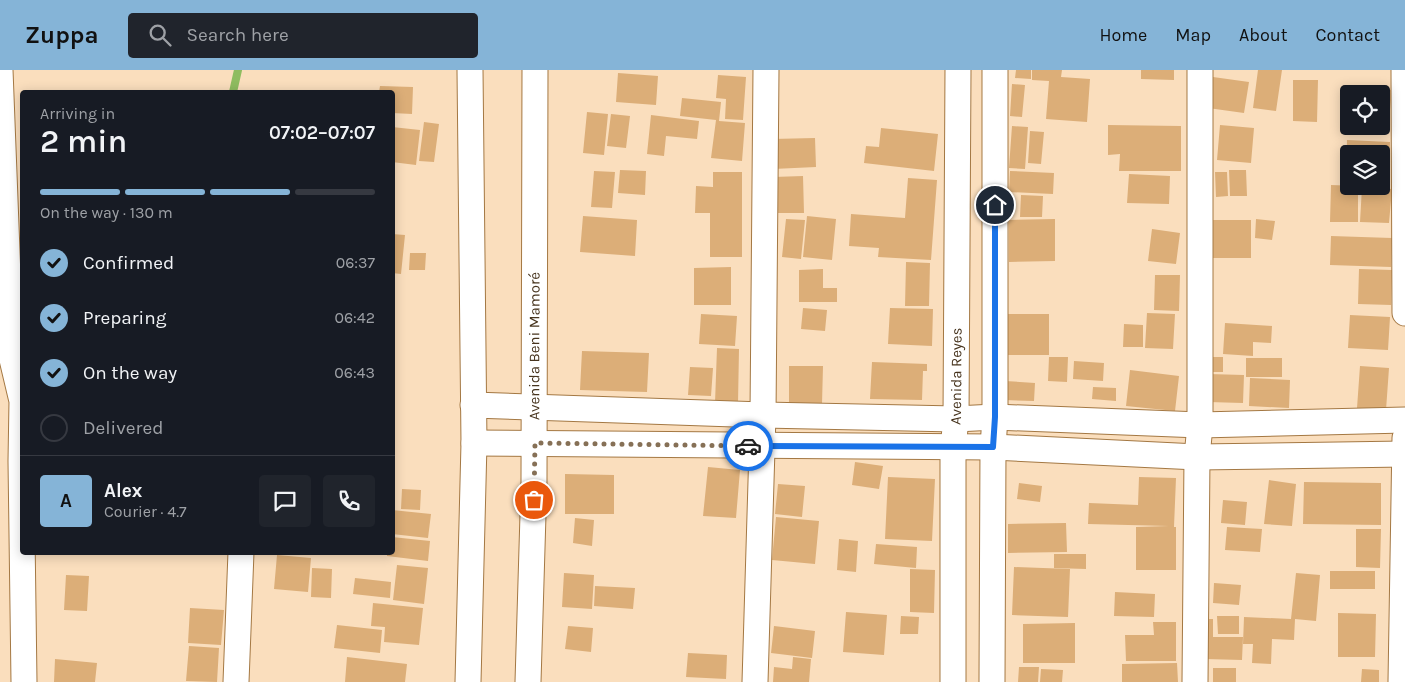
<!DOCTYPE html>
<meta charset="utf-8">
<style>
:root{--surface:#171b24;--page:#20242c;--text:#f1f3f6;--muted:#9ea1a6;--line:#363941;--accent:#85b4d7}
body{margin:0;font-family:Karla,sans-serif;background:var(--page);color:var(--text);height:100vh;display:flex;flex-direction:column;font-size:19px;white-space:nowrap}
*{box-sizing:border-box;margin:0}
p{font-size:16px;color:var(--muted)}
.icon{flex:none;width:28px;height:28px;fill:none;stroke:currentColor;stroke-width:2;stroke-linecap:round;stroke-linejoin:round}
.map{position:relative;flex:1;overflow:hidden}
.panel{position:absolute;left:20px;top:20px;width:375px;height:465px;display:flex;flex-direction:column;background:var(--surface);border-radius:5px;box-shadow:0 2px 12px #0003}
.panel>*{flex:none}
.controls{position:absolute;left:1340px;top:15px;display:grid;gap:10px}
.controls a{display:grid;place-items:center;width:50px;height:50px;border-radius:5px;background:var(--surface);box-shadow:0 2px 12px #0003;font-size:25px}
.pin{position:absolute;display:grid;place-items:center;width:42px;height:42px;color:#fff;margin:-21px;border:2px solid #fff;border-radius:50%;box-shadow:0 1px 5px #0007}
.courier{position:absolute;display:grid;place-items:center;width:50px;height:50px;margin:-25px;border:4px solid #1a73e8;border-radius:50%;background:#fff;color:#222;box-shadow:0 1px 6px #0007}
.head em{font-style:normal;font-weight:600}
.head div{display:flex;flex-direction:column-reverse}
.head{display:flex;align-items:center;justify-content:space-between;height:85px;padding:0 20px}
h1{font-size:32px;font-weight:600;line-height:38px}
.bar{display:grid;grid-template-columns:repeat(4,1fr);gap:8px 5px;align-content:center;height:60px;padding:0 20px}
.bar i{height:6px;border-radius:4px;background:var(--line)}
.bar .on{background:var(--accent)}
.bar p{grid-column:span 4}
.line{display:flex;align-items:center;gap:12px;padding:0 20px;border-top:1px solid var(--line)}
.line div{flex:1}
.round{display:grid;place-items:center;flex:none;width:52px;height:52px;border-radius:5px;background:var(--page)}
ol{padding:0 20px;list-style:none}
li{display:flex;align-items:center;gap:15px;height:55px}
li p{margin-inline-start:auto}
li .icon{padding:5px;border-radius:50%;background:var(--accent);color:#111;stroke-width:4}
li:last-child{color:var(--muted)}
li i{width:28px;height:28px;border:2px solid var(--line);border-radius:50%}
header{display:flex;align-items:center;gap:30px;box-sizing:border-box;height:70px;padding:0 25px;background:var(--accent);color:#111}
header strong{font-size:24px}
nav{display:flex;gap:28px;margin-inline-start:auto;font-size:18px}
.search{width:350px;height:45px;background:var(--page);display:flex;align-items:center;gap:12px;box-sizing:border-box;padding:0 18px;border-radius:5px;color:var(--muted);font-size:19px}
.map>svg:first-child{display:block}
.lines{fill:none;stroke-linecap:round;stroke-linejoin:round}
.stream{stroke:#8fbc60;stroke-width:8}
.building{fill:#dcae78}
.minor-casing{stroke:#a47843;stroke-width:27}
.minor{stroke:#fff;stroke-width:25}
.done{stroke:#867056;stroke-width:5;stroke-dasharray:0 9}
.route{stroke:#1a73e8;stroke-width:6}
.labels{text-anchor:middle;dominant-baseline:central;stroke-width:5;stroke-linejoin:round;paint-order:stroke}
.street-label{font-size:15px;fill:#47341e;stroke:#fff}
</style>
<header>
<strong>Zuppa</strong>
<div class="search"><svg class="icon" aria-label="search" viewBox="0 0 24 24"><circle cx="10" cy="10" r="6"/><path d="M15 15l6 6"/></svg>Search here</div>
<nav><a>Home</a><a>Map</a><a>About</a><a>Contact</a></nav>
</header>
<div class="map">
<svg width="1405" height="612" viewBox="0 0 1405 612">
<rect width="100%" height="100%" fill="#fadebd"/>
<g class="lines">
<!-- stream -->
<path class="stream" d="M233 22 238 0"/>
</g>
<!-- building -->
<path class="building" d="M1016 0H1031V9L1015 8Z
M1032 0H1062L1061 7 1090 9 1087 52 1046 49 1049 11 1032 10Z
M1141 0H1174V10L1141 9Z
M1258 0H1282L1276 41 1253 38Z
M618 3 658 6 656 35 616 32Z
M718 5 746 7 743 50 725 49 726 29 716 28Z
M1213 7 1249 12 1244 43 1208 38Z
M1293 10H1318L1317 52 1293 51Z
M1012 14 1025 15 1022 47 1010 46Z
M1348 15 1392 20 1389 49 1381 48V24H1349V45L1345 44Z
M380 16 413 17 412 44 392 43V22H379Z
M682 28 721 32 719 51 745 53 742 91 711 88 716 50 680 46Z
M587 42 608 44 604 85 583 83Z
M611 44 630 46 626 78 607 76Z
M651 45 699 51 697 69 666 66 664 86 647 84Z
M424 52 439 54 434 92 419 91Z
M1108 55 1181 56V101H1119L1120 84 1108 85Z
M1220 55 1254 58 1251 93 1217 90Z
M1012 56 1028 57 1025 99 1009 98Z
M392 57 420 60 416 95 392 92Z
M881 58 938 64 934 101 864 93 866 76 879 77Z
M1030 61 1044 62 1041 94 1028 93Z
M815 68 816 97 773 99 772 69Z
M1347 70 1390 72 1389 107 1381 106V84H1349V106H1346Z
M620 100 646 101 645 125 618 123Z
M1229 100H1246L1247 126H1230Z
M594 101 615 102 612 138 591 137Z
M1010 101 1054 103 1053 124 1009 122Z
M713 102H742V187H710V143H695L696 116 713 117Z
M1215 102H1227L1228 126 1216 127Z
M1129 104 1170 106 1169 134 1127 133Z
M803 106 804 143H773V107Z
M908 108 937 110 931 190 878 187 879 178 849 176 851 144 905 148Z
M1331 115 1358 116V152H1330Z
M1362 117 1392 119 1389 153 1360 152Z
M1021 125 1043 126 1042 147H1020Z
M583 146 637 150 635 186 580 182Z
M807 146 836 149 832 190 803 187Z
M786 149 805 150 801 189 782 187Z
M1055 149V191L1009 192V150Z
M1256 149 1275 151 1272 170 1255 168Z
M1213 150H1251V188H1213Z
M1152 159 1180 163 1176 194 1148 191Z
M392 164 405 165 401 204 392 203Z
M1331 166 1392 168 1391 197 1330 195Z
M410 183H426L425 200H409Z
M906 192 930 193 929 236H905Z
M731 197V235H694V198Z
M823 199V218H837V232H799V200Z
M1359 199 1392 200 1391 235 1358 234Z
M1155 205H1180L1179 241 1154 240Z
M803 238 827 240 825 261 801 259Z
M890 238 933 239 932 276 888 274Z
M1147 243 1175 244 1173 279 1145 278Z
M701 244 737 246 735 276 699 274Z
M1003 244H1049V285H1004Z
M1350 245 1390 247 1388 280 1348 278Z
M1225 253 1272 256 1271 273 1253 272V286L1223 284Z
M1124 254 1143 255V277H1123Z
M717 278 739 279 738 333H715Z
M582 281 649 283 647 322 580 320Z
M1049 287H1068L1067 312 1048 311Z
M1206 287H1223V302H1206Z
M1246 288H1282V307H1246Z
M1074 291 1104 293 1103 311 1073 309Z
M872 292 927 294V301H923L922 330 870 329Z
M789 296H823L822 334 789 333Z
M1360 296 1389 298 1386 340 1357 338Z
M690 297 713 298 711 326 688 325Z
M1130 300 1179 306 1175 341 1126 336Z
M1208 304 1244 305 1243 333 1208 332Z
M1250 308 1290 310 1289 338 1249 336Z
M1005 311 1035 313 1034 331 1004 330Z
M1093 317 1116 318V331L1092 329Z
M855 392 883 396 879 419 852 415Z
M708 397 740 400 736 448 703 446Z
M565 404 614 405V444H565Z
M888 407 935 409 932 471 885 469Z
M1139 407 1176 408 1174 457H1176V500H1136V457L1169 456 1088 454 1089 433 1138 435Z
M1269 410 1296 414 1292 456 1264 454Z
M1304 412 1381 413V455L1303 454Z
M1019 413 1042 416 1040 432 1017 429Z
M778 414 805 416 802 447 775 444Z
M402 419 421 420 420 440 401 439Z
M1223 430 1247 432 1245 455 1221 453Z
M392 440 431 444 428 468 392 464Z
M776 447 819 451 815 494 772 490Z
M575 448 594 450 592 476 573 473Z
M1066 453 1067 482 1008 483V454Z
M1227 457 1262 459 1260 482 1225 480Z
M1356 459H1381L1380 498 1356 497Z
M392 467 430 471 428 491 387 486V482H392Z
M839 469 858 471 856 502 837 500Z
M876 474 917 477 916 498 874 494Z
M1054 484H1086V499L1054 498Z
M277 485 311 488 308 522 274 519Z
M397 495 428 498 424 534 393 530Z
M1014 497 1070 499 1068 547 1012 545Z
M312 498 332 499 331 528 311 527Z
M910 499 935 500 934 543 910 542Z
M1330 501H1375V519H1330Z
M564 503 594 505 592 539 562 537Z
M1296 503 1320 505 1316 551 1295 549 1294 570 1272 569 1271 594 1252 593 1253 574H1243L1244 547 1291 549Z
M66 505 89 506 87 541 64 540Z
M355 508 391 512 390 528 353 524Z
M1214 513 1241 515 1239 535 1213 533Z
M595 516 635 518 633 539 594 536Z
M1115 522 1155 524 1154 547 1114 546Z
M373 533 423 538 419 575 384 572 385 557 371 556Z
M190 538 224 540 221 575 188 573Z
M846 542 887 545 884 585 843 582Z
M1338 543 1376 544 1375 587H1338Z
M901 546 919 547 918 564H900Z
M1217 546H1239V564H1218Z
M1205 549H1213V567H1243L1242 590 1205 589Z
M1153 552H1176V591H1126L1125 565H1154Z
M1075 553V593H1023V554Z
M337 555 382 560 380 583 334 578Z
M568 556 593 558 591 582 565 579Z
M774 556 815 561 812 588 771 583Z
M189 576 219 578 217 612 186 611Z
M688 583 727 585 726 609 686 607Z
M347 587 407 594 405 612H345Z
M793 587 811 589 809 612H773L774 597 792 599Z
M55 589 97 593 95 612H54Z
M1177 593 1178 612H1122V594Z
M1019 597H1039L1038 612H1018Z
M1213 598H1236V612H1213Z
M1041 599 1063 600 1062 612H1040Z
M1362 599 1379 600V612H1361Z"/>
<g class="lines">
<!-- minor casing -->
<g class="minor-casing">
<g id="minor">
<path d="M0 0 11 285 22 331 21 391 24 612"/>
<path d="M1404 0 1405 243"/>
<path d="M473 335 763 345 956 349 995 347 1200 355 1405 350"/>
<path d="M474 373 993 377 1197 387 1405 384"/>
<path d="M236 612 241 482"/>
<path d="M468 612 474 373 470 0"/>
<path id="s1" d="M528 612 534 411 535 0"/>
<path d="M755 612 763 345 766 0"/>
<path id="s2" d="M953 612V378L956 349 958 0"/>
<path d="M992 612 993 377 995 347V0"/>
<path d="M1195 612 1197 387 1200 355V0"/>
<path d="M1401 612 1405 368"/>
</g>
</g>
<!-- minor -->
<use href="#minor" class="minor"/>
</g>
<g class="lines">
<!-- done -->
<path class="done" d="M534 430 535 373 748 376"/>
<!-- route -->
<path class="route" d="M748 376 993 377 995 347V135"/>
</g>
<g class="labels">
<!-- street labels -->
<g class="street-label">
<text stroke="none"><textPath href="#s1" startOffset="336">Avenida Beni Mamoré</textPath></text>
<text stroke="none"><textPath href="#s2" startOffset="306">Avenida Reyes</textPath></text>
</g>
</g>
</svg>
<div class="controls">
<a><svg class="icon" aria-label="locate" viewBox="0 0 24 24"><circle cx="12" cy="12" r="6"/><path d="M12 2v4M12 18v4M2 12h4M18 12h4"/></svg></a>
<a><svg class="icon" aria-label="layers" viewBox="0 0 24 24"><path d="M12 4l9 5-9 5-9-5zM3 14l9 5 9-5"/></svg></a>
</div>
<div class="pin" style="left:534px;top:430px;background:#ea580c"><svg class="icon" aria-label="bag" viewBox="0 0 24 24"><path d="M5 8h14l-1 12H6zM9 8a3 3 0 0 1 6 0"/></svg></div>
<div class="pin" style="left:995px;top:135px;background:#1f2937"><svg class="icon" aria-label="home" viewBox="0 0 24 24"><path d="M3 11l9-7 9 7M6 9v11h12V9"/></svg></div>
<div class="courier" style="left:748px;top:376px"><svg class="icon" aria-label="car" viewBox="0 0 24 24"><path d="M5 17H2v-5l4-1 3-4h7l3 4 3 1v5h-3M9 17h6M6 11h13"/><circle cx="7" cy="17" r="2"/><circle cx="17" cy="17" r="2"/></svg></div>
<section class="panel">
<div class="head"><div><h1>2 min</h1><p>Arriving in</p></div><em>07:02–07:07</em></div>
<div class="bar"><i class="on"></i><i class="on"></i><i class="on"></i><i></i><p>On the way · 130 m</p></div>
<ol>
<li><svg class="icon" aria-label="check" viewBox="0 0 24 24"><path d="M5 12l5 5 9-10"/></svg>Confirmed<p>06:37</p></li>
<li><svg class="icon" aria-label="check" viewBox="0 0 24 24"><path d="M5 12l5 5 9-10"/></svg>Preparing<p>06:42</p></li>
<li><svg class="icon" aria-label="check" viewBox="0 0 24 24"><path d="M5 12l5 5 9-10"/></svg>On the way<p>06:43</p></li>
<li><i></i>Delivered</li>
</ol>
<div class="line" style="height:90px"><b class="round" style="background:var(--accent);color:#111">A</b><div><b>Alex</b><p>Courier · 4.7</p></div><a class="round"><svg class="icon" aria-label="chat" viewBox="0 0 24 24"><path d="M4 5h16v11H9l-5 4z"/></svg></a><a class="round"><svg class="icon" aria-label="phone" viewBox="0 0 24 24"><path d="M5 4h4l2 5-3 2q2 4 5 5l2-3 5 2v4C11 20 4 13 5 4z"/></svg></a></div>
</section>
</div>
